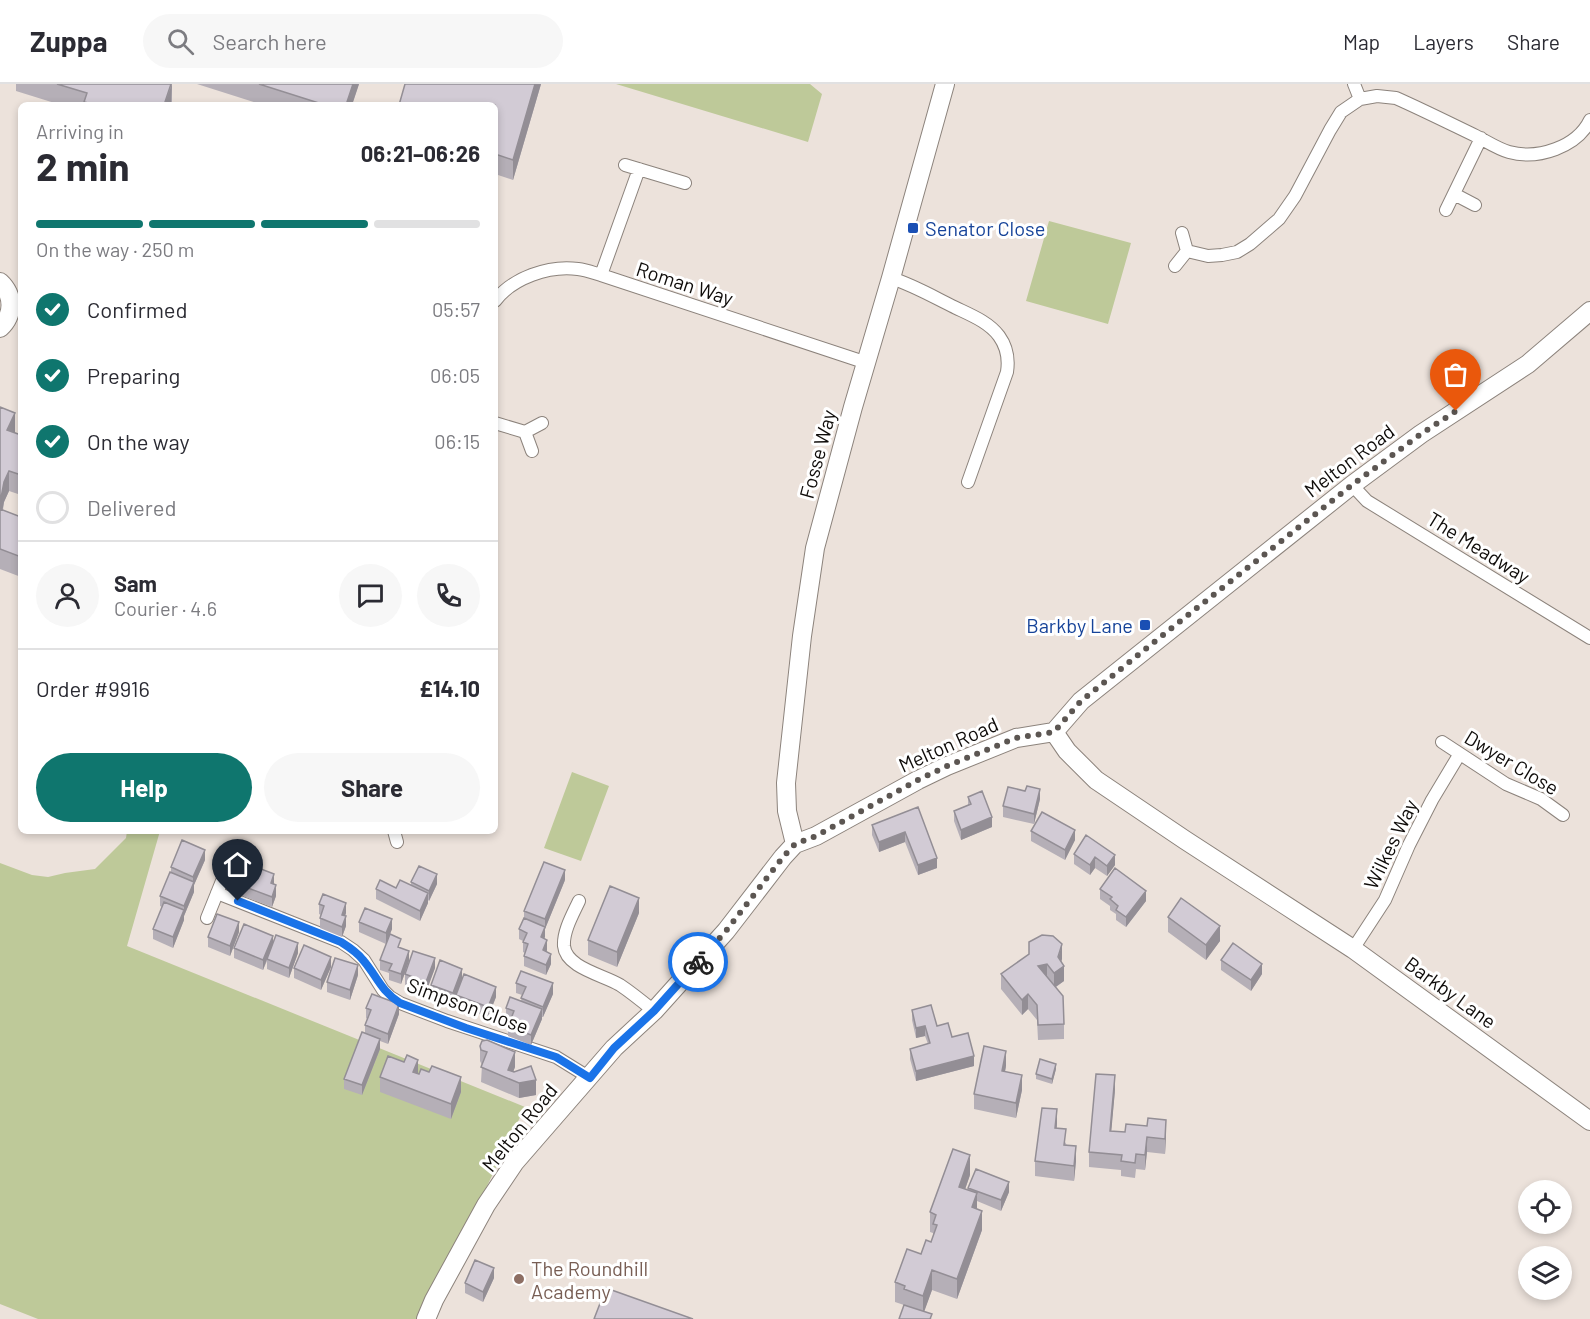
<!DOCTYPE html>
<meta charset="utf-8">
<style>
:root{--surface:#fff;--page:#f7f7f7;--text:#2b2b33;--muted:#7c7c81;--line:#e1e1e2;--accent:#0f766e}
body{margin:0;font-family:Barlow,sans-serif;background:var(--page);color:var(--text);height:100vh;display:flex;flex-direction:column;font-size:22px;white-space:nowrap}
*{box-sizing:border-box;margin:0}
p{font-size:20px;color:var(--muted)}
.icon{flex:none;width:33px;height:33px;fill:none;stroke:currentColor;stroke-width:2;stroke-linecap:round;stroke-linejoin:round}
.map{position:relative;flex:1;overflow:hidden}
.drawer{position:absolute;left:18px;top:18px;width:480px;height:732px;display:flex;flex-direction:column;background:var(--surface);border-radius:9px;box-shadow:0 3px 9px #0003}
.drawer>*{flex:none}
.buttons{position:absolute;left:1518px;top:1096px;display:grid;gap:12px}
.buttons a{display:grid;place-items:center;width:54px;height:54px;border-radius:50%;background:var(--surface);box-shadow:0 3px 9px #0003;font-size:30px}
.pin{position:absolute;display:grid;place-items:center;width:51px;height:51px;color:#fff;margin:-62px -26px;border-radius:50% 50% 50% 0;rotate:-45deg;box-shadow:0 0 6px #0007}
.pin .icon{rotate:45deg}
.courier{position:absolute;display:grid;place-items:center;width:60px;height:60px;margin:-30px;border:4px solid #1a73e8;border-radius:50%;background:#fff;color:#222;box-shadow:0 2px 8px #0007}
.overview em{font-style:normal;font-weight:700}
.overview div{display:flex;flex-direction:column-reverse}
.overview{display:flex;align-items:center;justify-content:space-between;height:102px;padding:0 18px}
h1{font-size:39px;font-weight:700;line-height:45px}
.bar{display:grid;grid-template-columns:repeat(4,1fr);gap:9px 6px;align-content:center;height:72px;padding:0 18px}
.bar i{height:8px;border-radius:4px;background:var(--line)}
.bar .active{background:var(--accent)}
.bar p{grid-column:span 4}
.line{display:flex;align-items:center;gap:15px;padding:0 18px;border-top:2px solid var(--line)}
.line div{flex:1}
.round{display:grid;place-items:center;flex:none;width:63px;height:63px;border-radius:32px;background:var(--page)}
ol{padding:0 18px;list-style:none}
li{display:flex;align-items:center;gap:18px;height:66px}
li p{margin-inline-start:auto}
li .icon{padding:6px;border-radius:50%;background:var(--accent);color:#fff;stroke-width:4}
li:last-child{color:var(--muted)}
li i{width:33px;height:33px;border:3px solid var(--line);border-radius:50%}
.cta{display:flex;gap:12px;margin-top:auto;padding:12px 18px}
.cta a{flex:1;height:69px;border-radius:36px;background:var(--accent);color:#fff;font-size:24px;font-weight:700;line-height:69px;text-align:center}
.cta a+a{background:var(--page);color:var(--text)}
header{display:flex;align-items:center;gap:36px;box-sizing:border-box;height:84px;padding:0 30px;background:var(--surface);border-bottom:2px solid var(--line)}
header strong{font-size:28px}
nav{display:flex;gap:33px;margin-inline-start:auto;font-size:21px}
.search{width:420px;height:54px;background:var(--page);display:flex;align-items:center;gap:15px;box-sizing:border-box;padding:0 21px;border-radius:33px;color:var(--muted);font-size:22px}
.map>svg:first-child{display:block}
.green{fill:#bec999}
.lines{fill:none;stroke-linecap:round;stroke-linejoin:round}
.street-casing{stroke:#8c837c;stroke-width:14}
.secondary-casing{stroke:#8c837c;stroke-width:20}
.street{stroke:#fff;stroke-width:12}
.secondary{stroke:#fff;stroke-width:18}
.wall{fill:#b5afb7}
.shaded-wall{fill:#938e95}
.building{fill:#d2cbd5;stroke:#938e95;stroke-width:1.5}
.done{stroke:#5c5652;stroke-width:6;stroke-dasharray:0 10.8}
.route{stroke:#1a73e8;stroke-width:8}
.transit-dot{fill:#1a4fb4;stroke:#fff;stroke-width:2}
.education-dot{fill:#8d6e63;stroke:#fff;stroke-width:2}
.labels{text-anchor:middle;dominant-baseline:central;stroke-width:6;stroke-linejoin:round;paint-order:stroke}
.transit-label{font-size:20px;fill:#164399;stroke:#fff;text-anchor:start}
.street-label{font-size:20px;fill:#0e0b09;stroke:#fff}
.education-label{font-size:20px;fill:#785e54;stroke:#fff;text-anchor:start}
</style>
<header>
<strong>Zuppa</strong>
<div class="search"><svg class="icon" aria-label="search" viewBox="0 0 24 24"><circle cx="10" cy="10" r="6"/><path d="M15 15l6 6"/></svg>Search here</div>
<nav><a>Map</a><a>Layers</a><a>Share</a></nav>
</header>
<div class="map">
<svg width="1590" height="1235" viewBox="0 0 1590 1235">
<rect width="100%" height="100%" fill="#ece2db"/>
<!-- green -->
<path class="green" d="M616 0H810L822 10 808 58Z
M1049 137 1131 159 1108 240 1026 217Z
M572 688 609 702 581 777 544 764Z
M127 747H160L127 862 525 1023 423 1235H38L0 1220V779L32 791 48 793 65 789 95 785 126 754Z"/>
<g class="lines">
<!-- street casing -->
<g class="street-casing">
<path id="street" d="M1354 0 1360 15
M625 81 685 99
M1454 110 1475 121
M1446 126 1481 54
M1187 167 1208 172 1222 171 1237 168 1250 160 1279 135 1295 112 1330 46 1341 28 1360 15 1377 12 1396 14C1423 26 1449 39 1476 52 1486 57 1498 65 1509 68 1538 76 1577 63 1590 36
M1175 182 1187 167 1182 149
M601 191 639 85
M891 194C913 201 932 212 952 222 968 230 988 237 999 252 1007 263 1009 275 1007 288L968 398
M495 217C512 194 549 181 578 185 586 186 594 189 601 191L867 279
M495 339 525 348
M532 367 525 348 542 339
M1352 401 1367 417 1590 554
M1442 658 1506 700 1541 715 1563 731
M394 747 397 758
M217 809 341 858 353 866 364 876 383 906 390 913 400 919 447 937 556 973 590 994
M579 817C573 830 563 847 564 862 566 884 604 891 620 901 632 909 643 918 654 927
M207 834 226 787
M1353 865 1385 816 1409 761 1432 716 1459 671"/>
</g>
<!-- secondary casing -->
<g class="secondary-casing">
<path id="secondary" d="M0 198C14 211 14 231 0 244
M1054 648 1067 667 1096 696 1185 756 1353 865 1590 1037
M795 760 787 727 786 699 802 552 815 464 853 323 891 194 945 0
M426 1235 434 1216 486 1121 515 1078 614 964 654 927 726 847 783 773 795 760 816 752 918 696 947 682 1016 654 1054 648 1081 617 1352 401 1421 350 1528 280 1590 227"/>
</g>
<!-- street -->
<use href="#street" class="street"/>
<!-- secondary -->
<use href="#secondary" class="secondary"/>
</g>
<!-- wall -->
<path class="wall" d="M16 0H172V19L171 21H61L16 7Z
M197 0H359L352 21H263Z
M541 0 513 96 495 90V21Z
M0 323 15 349 21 351V411L9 407 4 418 3 426 21 433V493L0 485Z
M968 713 992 743 961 756 954 737V727L968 721Z
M1040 715 1034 740 1003 733V722Z
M918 723 937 784 918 791 905 758 879 768 872 751V741Z
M1031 747 1075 756 1065 776 1031 757Z
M1086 751 1115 781 1107 792 1095 784 1090 791 1074 780V770Z
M205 776 194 801V808L184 832V836L173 864 153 855V845L162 823 160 822V812L171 788V783Z
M565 796 545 845 544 854 547 866 546 868 551 880 546 891 524 882V872L525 869 523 868V857L519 855V845L524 835V827Z
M411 798 437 800 429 817 428 816V819L420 837 376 815V805L396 804 411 801Z
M274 800 276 812 272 823 240 811V801Z
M1100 805 1146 817 1126 843 1116 836V830L1110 826V822L1100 815Z
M319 820 346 829 345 832 346 842 342 853 320 844V834L321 831 319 830Z
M639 829 617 883 588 871V856Z
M1168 833 1220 857 1206 876 1168 848Z
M359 838 392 845 386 860 359 848Z
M239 848 230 872 208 863V853Z
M273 858 298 869 289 894 267 885V877L263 886 234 874V864Z
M401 864 409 877 401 900 389 896V889L380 886V876Z
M1062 875 1061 877 1064 897 1056 903 1064 940V955L1038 956 1037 936 1028 925 1022 931 1001 905V890Z
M1221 876 1262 890 1251 907 1221 886Z
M331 883 321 906 294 894V884Z
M435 884 426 908 405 901V890Z
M358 891 350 916 327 908V898Z
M462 895 496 913 488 933 456 921V911L453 919 431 911V901Z
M516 899 553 910 543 933H542V935L531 961 508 952V942L510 936 506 934V924L521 917 522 911 516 909Z
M366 924 399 930 388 960 380 957V965L362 1011 344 1005V995L365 949V941L367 935 366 934Z
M912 926 937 942 952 953 974 982 916 997 910 975V965L928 960 925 952 916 954 912 936Z
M480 962 515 983 513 988 536 1011 519 1014 481 998 482 981 480 977Z
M1006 982 1005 988 1022 1006 1016 1034 974 1025V1010Z
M1056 985 1052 1000 1036 995V990Z
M418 990 461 1008 451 1035 380 1008V993Z
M1115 1006 1111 1047 1166 1051 1165 1070 1147 1068 1145 1086 1136 1085 1135 1094 1121 1092V1086L1089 1083V1068Z
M1057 1040V1044L1076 1077 1074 1097 1035 1092V1077Z
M970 1091 965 1105 968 1106V1104L1009 1108 1001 1127 977 1117V1125L982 1146 957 1215 932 1206 924 1227 932 1235 904 1221 895 1218V1198L931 1158 933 1153V1149L930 1148V1128Z
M494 1194 483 1218 465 1209V1199Z"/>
<!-- shaded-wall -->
<path class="shaded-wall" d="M172 0 171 21H164Z
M353 0H359L352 21H346Z
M535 0H541L513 96V76Z
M15 329V349L7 346Z
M9 387V407L4 418 0 439V419L4 398Z
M1040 705V715L1034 740V730Z
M992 733V743L961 756V746Z
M1075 746V756L1065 776V766Z
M905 748V758L879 768V758Z
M205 766V776L194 801V808L184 832V822L193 800V793Z
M1115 771V781L1107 792V782Z
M1095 773V784L1090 791V781Z
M937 774V784L918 791V781Z
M565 786V796L545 845V835Z
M274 790V800L271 809V799Z
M437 790V800L429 817V807Z
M276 801V812L272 823V813Z
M1146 807V817L1126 843V833Z
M428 809V819L420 837V827Z
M639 814V829L617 883V868Z
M346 819V829L342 841V831Z
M184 826V836L173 864V853Z
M346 832V842L342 853V843Z
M392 835V845L386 860V849Z
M239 838V848L230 872V862Z
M1220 842V857L1206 876V861Z
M545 843V853L541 863V853Z
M273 852V862L267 875 263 886V876Z
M547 856V866L543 876V866Z
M298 859V869L289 894V884Z
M1062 860V875L1059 886 1064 882V897L1054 904V889Z
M409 867V877L401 900V890Z
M551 870V880L546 891V881Z
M331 873V883L321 906V896Z
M435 874V884L426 908V898Z
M1047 880V895L1038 882Z
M1262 880V890L1251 907V896Z
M358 881V891L350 916V906Z
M462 885V895L453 919V909Z
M553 899V910L543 933V923Z
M496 903V913L488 933V923Z
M1028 910V925L1022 931V916Z
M399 920V930L388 960V950Z
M542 925V935L531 961V951Z
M925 942V952L916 954V944Z
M380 955V965L362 1011V1001Z
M1006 967V982L1002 1002V987Z
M515 968V983L510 996 508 986Z
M974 972V982L916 997V987Z
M418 976V991L413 988Z
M1056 980V985L1052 1000V995Z
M1022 991V1006L1016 1034V1019Z
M1115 991V1006L1110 1062V1047Z
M461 993V1008L451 1035V1020Z
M536 996V1011L519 1014V999Z
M1057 1025V1040L1055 1059V1044Z
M1166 1036V1051L1165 1070V1055Z
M1147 1053V1068L1145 1086V1071Z
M1076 1062V1077L1074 1097V1082Z
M970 1071V1091L959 1123V1103Z
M1009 1098V1108L1001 1127V1116Z
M977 1109V1129L972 1123Z
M982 1127V1146L957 1215V1195Z
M494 1184V1194L483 1218V1208Z
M932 1186V1206L923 1231V1212Z"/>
<!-- building -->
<path class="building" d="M57 0H171L164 21H97L84 18 87 9Z
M259 0H353L346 21H325Z
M405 0H535L513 76 495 70V21H399Z
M0 323 15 329 7 346 21 351V391L9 387 4 398 0 419Z
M0 425 21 433V473L0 465Z
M1027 702 1040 705 1034 730 1003 722 1008 703 1025 707Z
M982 707 992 733 961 746 954 727 971 720 968 713Z
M918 723 937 774 918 781 905 748 879 758 872 741Z
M1042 728 1075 746 1065 766 1031 747Z
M1086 751 1115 771 1107 782 1095 773 1090 781 1074 770Z
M182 756 205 766 193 793 171 783Z
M544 778 565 786 545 835 524 827Z
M248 780 274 790 271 799 276 801 272 813 240 801Z
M419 782 437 790 429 807 411 798Z
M1115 784 1146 807 1126 833 1116 826 1118 822 1110 815 1112 813 1100 805Z
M170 788 194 798 184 822 160 812Z
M380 796 396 804 400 796 428 809 420 827 376 805Z
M610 802 639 814 617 868 588 856Z
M323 810 346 819 342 831 346 832 342 843 320 834 324 822 319 820Z
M1181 814 1220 842 1206 861 1168 833Z
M164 818 184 826 173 853 153 845Z
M365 824 392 835 386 849 359 838Z
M217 830 239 838 230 862 208 853Z
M524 834 545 843 541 853 547 856 543 866 551 870 546 881 524 872 528 860 523 858 527 849 519 845Z
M244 840 273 852 263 876 234 864Z
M390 850 401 855 398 863 409 867 401 890 389 886 392 880 380 876Z
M276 851 298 859 289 884 267 875Z
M1042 851 1053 852 1062 860 1058 873 1064 882 1054 889 1047 880 1038 882 1063 912 1064 940 1038 941 1037 921 1028 910 1022 916 1001 890 1029 870V858Z
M1233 859 1262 880 1251 896 1221 876Z
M304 861 331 873 321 896 294 884Z
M413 867 435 874 426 898 405 890Z
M335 874 358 881 350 906 327 898Z
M440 876 462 885 453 909 431 901Z
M521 887 553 899 543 923 521 914 526 903 516 899Z
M464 890 496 903 488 923 456 911Z
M372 910 399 920 388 950 365 941 371 926 366 924Z
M510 913 542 925 531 951 508 942 514 927 506 924Z
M931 921 937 942 948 939 952 953 968 949 974 972 916 987 910 965 930 959 925 942 916 944 912 926Z
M362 948 380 955 362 1001 344 995Z
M487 956 515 968 508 986 514 988 531 982 536 996 519 999 481 983 487 968 481 966 480 962 482 957Z
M984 962 1006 967 1002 987 1022 991 1016 1019 974 1010Z
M407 971 418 976 413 988 419 990 421 985 429 988 432 982 461 993 451 1020 380 993 388 972 404 978Z
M1040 975 1056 980 1052 995 1036 990Z
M1096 990 1115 991 1110 1047 1125 1048 1126 1040 1147 1042 1148 1034 1166 1036 1165 1055 1147 1053 1145 1071 1136 1070 1135 1079 1121 1077 1122 1071 1089 1068Z
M1042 1024 1057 1025 1055 1044 1066 1045 1064 1061 1076 1062 1074 1082 1035 1077Z
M953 1065 970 1071 959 1103 977 1109 972 1123 982 1127 957 1195 932 1186 923 1212 904 1205 905 1202 895 1198 907 1165 921 1170 926 1156 931 1158 937 1141 933 1140 936 1131 930 1128Z
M976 1085 1009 1098 1001 1116 968 1104Z
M475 1176 494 1184 483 1208 465 1199Z
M606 1204 693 1235H594Z
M904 1221 932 1230 930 1235H899Z"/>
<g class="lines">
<!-- done -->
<path class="done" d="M698 878 726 847 783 773 795 760 816 752 918 696 947 682 1016 654 1054 648 1081 617 1173 543 1352 401 1421 350 1456 327"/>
<!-- route -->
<path class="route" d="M238 817 341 858C349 863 357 868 363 876 377 892 380 906 400 919L466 944 556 973 590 994 614 964 654 927 698 878"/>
</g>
<!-- markers -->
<g class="transit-dot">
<rect x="907" y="138" width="12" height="12" rx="3"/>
<rect x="1139" y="535" width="12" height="12" rx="3"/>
</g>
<circle class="education-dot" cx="519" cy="1195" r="6"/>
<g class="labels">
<!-- transit labels -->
<g class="transit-label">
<text x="925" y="144">Senator Close</text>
<text x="1133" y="541" text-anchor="end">Barkby Lane</text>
</g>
<!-- street labels -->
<g class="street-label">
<text transform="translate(685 199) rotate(18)">Roman Way</text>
<text transform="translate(817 370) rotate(-75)">Fosse Way</text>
<text transform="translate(1349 376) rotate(-37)">Melton Road</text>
<text transform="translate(1479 463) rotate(32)">The Meadway</text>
<text transform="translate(948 660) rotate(-24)">Melton Road</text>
<text transform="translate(1512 678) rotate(31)">Dwyer Close</text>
<text transform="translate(1390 760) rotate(-64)">Wilkes Way</text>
<text transform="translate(1451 908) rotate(36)">Barkby Lane</text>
<text transform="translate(468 921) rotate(20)">Simpson Close</text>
<text transform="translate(519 1043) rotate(-51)">Melton Road</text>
</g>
<!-- education labels -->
<g class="education-label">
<text x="531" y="1184">The Roundhill<tspan x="531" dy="23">Academy</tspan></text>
</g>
</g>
</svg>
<div class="buttons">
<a><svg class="icon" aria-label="locate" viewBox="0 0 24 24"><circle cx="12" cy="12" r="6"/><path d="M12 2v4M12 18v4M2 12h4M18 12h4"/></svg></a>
<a><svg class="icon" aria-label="layers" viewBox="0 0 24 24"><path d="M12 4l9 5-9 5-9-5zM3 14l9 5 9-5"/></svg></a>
</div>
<div class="pin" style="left:1456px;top:327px;background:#ea580c"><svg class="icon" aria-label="bag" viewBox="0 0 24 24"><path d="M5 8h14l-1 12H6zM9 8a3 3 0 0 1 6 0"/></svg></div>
<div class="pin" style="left:238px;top:817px;background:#1f2937"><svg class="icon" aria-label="home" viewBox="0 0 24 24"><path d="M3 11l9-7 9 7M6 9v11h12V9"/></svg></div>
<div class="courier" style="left:698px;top:878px"><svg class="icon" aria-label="bike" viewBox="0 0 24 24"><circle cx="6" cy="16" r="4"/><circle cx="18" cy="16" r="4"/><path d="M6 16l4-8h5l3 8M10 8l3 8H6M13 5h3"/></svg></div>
<section class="drawer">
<div class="overview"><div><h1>2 min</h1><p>Arriving in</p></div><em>06:21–06:26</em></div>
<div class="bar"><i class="active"></i><i class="active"></i><i class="active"></i><i></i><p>On the way · 250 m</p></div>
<ol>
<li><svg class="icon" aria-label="check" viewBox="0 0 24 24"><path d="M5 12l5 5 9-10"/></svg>Confirmed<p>05:57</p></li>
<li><svg class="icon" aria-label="check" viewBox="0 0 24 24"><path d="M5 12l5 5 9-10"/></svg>Preparing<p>06:05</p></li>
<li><svg class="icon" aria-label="check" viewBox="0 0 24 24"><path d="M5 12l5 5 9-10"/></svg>On the way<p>06:15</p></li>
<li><i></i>Delivered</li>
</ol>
<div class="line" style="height:108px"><a class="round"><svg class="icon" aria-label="person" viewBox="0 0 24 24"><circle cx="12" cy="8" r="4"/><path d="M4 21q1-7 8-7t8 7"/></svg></a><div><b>Sam</b><p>Courier · 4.6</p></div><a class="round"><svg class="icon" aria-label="chat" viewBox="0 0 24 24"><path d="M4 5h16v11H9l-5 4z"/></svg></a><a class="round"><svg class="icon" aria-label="phone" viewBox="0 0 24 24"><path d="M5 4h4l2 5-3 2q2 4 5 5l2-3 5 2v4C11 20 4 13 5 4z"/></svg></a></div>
<div class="line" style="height:78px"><div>Order #9916</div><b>£14.10</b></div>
<div class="cta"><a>Help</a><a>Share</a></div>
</section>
</div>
